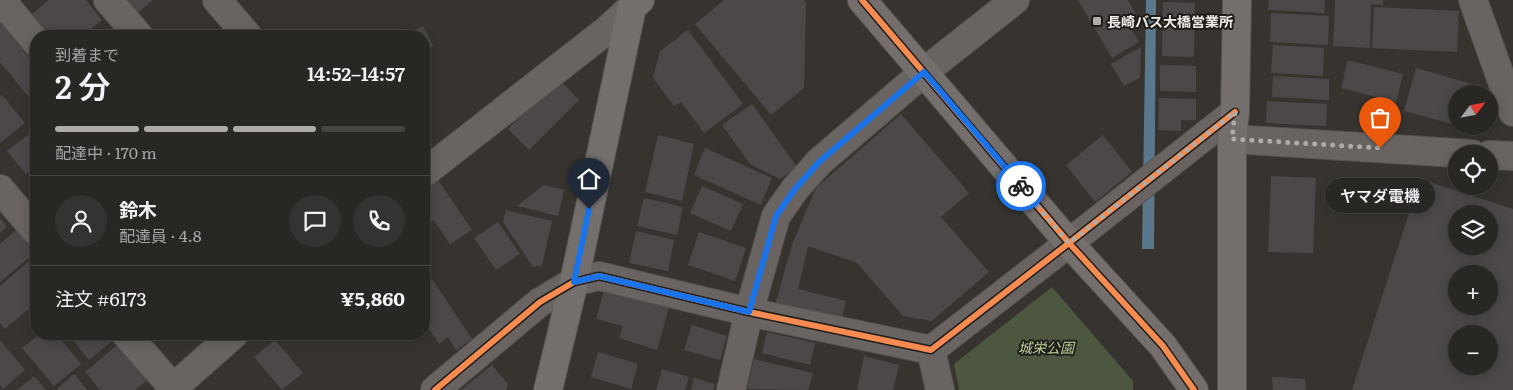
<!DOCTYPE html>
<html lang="ja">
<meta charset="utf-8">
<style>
:root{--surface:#292724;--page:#353331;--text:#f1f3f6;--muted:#a5a5a6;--line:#454441;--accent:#afaca8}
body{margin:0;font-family:Literata,"Noto Sans JP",serif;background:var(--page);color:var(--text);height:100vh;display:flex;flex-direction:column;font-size:19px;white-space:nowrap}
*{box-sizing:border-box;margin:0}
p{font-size:16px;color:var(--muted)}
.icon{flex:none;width:28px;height:28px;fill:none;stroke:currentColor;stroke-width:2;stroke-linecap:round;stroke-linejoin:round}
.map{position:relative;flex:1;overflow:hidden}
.panel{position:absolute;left:30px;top:30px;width:400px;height:310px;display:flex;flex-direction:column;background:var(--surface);border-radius:20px;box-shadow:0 2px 12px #0003,0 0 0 1px var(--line)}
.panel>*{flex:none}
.needle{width:32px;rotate:58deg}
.buttons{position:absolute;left:1448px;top:85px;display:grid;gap:10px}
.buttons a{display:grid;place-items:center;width:50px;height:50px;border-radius:50%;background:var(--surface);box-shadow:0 2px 12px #0003,0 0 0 1px var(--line);font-size:25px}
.pin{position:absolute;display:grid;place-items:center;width:42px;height:42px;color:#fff;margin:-51px -21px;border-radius:50% 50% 50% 0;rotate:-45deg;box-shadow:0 0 5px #0007}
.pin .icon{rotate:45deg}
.courier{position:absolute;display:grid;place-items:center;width:50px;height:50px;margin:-25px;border:4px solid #1a73e8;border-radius:50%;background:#fff;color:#222;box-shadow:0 1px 6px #0007}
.bubble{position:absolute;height:35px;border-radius:18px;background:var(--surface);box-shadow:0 2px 12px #0003,0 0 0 1px var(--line);font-size:16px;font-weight:600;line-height:35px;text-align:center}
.summary em{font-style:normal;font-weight:600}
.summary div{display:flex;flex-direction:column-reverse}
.summary{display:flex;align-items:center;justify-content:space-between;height:85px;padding:0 25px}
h1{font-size:32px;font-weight:600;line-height:38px}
.bar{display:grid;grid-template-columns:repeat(4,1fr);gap:8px 5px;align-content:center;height:60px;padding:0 25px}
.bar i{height:6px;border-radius:4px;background:var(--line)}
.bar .current{background:var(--accent)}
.bar p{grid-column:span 4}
.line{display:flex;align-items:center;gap:12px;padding:0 25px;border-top:1px solid var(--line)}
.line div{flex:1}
.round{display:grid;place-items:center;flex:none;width:52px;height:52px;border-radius:26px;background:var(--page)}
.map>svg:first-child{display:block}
.green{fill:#4d563e}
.water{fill:#5b778b}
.building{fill:#4c484a;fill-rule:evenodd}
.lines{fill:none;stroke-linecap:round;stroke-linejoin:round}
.street-casing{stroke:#54524e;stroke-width:30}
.secondary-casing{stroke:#54524e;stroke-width:30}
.street{stroke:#696462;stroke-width:28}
.secondary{stroke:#746e6c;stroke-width:28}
.cycleway-casing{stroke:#1f1d19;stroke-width:9}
.cycleway{stroke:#f68b52;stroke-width:6}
.done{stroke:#afaca8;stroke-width:5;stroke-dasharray:0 9}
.route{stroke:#1a73e8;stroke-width:6}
.poi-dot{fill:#afaca8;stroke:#1f1d19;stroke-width:2}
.labels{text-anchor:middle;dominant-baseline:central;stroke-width:4;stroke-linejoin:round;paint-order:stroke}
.poi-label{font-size:14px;font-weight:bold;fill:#f0ede8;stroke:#1f1d19;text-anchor:start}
.park-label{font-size:14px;font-style:italic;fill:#bfd39a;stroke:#1f1d19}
</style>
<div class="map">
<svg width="1513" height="390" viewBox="0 0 1513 390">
<rect width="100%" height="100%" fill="#373430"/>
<!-- green -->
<path class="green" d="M1052 287 1133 381V390H959L954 364Z"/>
<!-- water -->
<path class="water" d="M1146 0H1156L1154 249H1142Z"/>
<!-- building -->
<path class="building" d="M49 0H86L102 20 82 36H50L32 14Z
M127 0H153L138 13Z
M724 0H804L806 3 804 88 771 115 695 24Z
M1078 0H1128L1136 14 1126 20 1139 42 1112 58Z
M1269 0H1325L1324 13 1268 10Z
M1335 0H1383V5L1371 4 1370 48 1333 46Z
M1163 2 1195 3 1194 57 1162 56Z
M1374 7 1459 11 1457 52 1372 48Z
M1271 13 1329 16 1328 45 1270 42Z
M0 22 36 66V89L28 96 0 62Z
M423 26 433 46 424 51V36H403Z
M688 30 743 104 704 133 681 102 674 106 653 78 660 51Z
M1273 45 1324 48 1323 76 1271 73Z
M1141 47 1140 78 1124 86 1111 64Z
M1348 60 1403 74 1396 102 1341 88Z
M1160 65 1196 66V92L1160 91Z
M1416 68 1479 86 1477 94H1456V125L1404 111Z
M1273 76 1329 79V100L1272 97Z
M559 79 579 100 529 150 508 129Z
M2 95 25 123 0 143V96Z
M1159 98 1196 99V120H1181V131L1158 130Z
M1267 101 1327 104 1326 126 1266 123Z
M752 104 797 167 780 179 750 164 722 125Z
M901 114 969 193 941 217 989 272 932 321 903 316 857 263 808 246 798 289 846 301 841 321 775 305 793 242 816 188Z
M34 130 36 132V166L26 174 7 151Z
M658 135 694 144 682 201 645 192Z
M1103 135 1132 172 1095 202 1066 165Z
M705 148 772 178 761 205 694 175Z
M1271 176 1316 178 1313 253 1268 252Z
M1420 179 1513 209V390H1352ZM1456 214H1489V246H1456ZM1456 274H1489V306H1456ZM1456 334H1489V366H1456Z
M438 180 472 230 450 244 434 220 424 227V190Z
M544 185 564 190 558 216 517 206Z
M702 186 743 204 731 231 690 213Z
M644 198 683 207 677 235 637 226Z
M506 210 552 221 542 265 533 267 503 222Z
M0 218 7 227 0 233Z
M498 222 520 254 496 270 474 238Z
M21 226 36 244V252L0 282V244Z
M636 231 674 240 668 271 629 263Z
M699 232 746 248 735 281 688 265Z
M34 257 36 260V303L5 329 0 323V286Z
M432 279 472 339 456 350 448 337 439 344 424 321V284Z
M605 288 669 307 657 350 619 338 623 326 596 319Z
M692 325 727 336 720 360 684 350Z
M767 332 815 343 810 365 762 353Z
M40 334H56L81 364 54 386 22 348Z
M68 334H108L113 340 89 360Z
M0 340 25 370 3 389 0 385Z
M275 340 303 373 282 390 254 357Z
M117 345 147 380 135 390H100L85 372Z
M598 352 638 364 631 389 591 377Z
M864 356 899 365 893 390H857Z
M754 359 813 373 808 390 747 389Z
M492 365 508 384 506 390H461Z
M662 369 689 377 685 390H656Z
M74 374 87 390H58L57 389Z
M34 376 46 390H17Z
M1272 377 1305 379 1306 390H1273Z
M694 378 715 384 713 390H691Z"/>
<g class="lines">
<!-- street casing -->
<g class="street-casing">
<path id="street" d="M1 0 36 42
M108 0 139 36
M217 0 248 36
M1473 0 1513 112
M1232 139 1472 154
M1489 155 1513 156
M424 173 607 30 632 7
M0 189 36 231
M126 334 175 390
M931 350 940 390
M171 390 234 334
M435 390 540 302 574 282 599 276 749 312 931 350 1069 243 1235 112
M731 390 749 312 776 216 795 189 819 162 924 72 1015 0"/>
</g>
<!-- secondary casing -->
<g class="secondary-casing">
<path id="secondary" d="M862 0 1069 243 1163 346 1194 390
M548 390 574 282 632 7 640 0
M1232 390V139L1235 112 1237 0"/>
</g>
<!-- street -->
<use href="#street" class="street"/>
<!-- secondary -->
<use href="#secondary" class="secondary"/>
<!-- cycleway casing -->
<g class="cycleway-casing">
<path id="cycleway" d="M862 0 1069 243 1163 346 1194 390
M435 390 540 302 574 282 599 276 749 312 931 350 1069 243 1235 112"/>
</g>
<!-- cycleway -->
<use href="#cycleway" class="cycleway"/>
</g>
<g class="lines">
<!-- done -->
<path class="done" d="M1021 186 1069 243 1235 112 1232 139 1380 148"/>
<!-- route -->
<path class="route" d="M589 209 574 282 599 276 749 312 776 216 795 189 819 162 924 72 1021 186"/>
</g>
<!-- markers -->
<rect class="poi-dot" x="1092" y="16" width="10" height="10" rx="2.5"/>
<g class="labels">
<!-- poi labels -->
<g class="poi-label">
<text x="1107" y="21">長崎バス大橋営業所</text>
</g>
<!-- park labels -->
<g class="park-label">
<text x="1046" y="347">城栄公園</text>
</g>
</g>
</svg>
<div class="buttons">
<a><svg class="needle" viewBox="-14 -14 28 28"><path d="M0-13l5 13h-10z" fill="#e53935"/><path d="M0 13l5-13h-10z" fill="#a5a5a6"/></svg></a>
<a><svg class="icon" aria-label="locate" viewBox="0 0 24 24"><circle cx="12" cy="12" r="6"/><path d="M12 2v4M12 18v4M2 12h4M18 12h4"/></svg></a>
<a><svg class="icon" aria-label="layers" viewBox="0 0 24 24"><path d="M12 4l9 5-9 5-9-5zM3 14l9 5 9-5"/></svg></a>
<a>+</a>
<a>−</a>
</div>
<div class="pin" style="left:1380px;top:148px;background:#ea580c"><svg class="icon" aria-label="bag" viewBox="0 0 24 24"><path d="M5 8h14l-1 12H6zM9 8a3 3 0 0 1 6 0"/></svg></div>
<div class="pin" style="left:589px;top:209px;background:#1f2937"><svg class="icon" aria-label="home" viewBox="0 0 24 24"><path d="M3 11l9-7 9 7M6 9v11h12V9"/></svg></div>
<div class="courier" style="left:1021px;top:186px"><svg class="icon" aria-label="bike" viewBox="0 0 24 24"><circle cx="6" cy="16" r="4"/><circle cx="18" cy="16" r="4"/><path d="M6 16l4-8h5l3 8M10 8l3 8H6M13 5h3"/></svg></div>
<div class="bubble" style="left:1325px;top:178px;width:110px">ヤマダ電機</div>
<section class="panel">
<div class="summary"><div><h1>2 分</h1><p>到着まで</p></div><em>14:52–14:57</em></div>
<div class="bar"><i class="current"></i><i class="current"></i><i class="current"></i><i></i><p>配達中 · 170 m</p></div>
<div class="line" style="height:90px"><a class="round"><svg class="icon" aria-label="person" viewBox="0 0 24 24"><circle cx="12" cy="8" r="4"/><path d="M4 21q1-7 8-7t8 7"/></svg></a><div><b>鈴木</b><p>配達員 · 4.8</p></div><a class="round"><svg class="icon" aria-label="chat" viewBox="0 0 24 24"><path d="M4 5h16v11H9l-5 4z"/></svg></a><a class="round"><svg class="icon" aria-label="phone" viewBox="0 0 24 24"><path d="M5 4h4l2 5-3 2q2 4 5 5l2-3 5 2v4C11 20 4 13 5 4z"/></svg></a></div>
<div class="line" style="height:65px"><div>注文 #6173</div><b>¥5,860</b></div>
</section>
</div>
